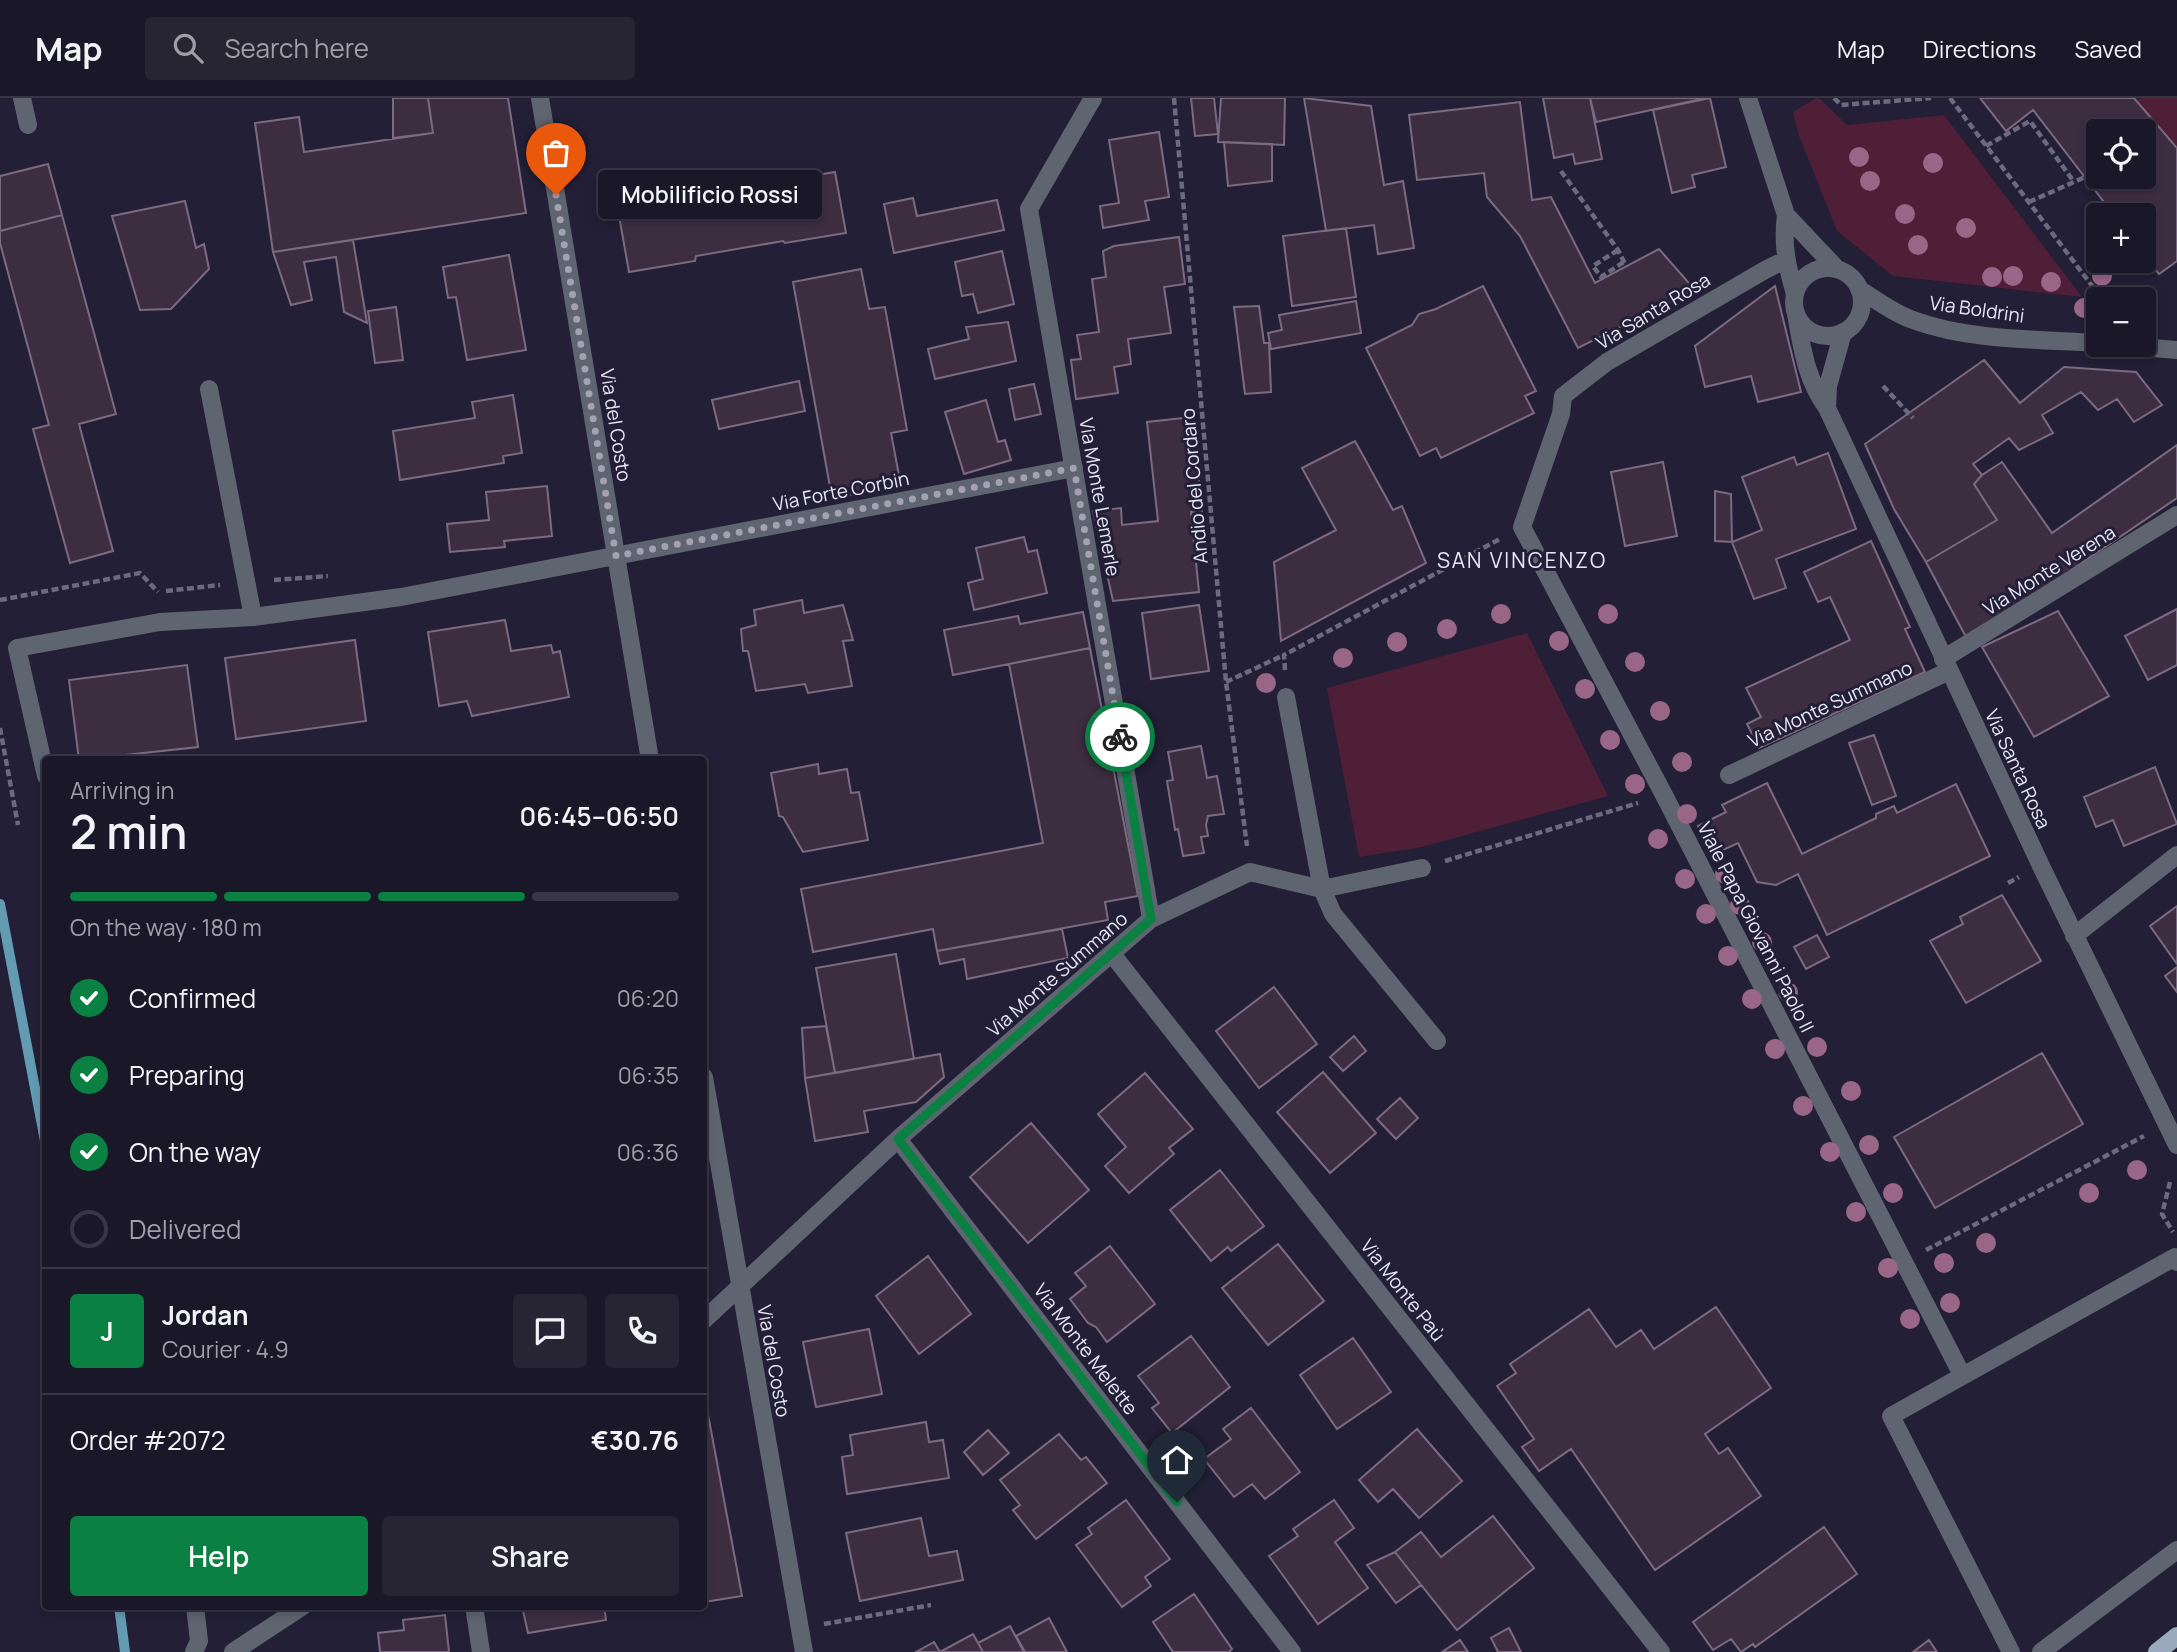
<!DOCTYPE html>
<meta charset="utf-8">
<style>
:root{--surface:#1a1728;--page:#272434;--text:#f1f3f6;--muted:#9f9fa8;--line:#383645;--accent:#0b8043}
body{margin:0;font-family:Manrope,sans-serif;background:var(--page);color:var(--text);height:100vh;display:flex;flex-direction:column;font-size:26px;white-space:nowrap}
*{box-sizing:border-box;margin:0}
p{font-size:23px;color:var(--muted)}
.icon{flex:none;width:38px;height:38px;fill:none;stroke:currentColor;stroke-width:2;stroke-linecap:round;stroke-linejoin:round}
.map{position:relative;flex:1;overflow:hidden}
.drawer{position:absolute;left:42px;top:658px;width:665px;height:854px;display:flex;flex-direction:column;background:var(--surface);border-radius:7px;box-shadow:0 4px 10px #0003,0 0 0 2px var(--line)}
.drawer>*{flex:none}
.controls{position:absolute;left:2086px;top:21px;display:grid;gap:14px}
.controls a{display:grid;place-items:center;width:70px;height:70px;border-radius:7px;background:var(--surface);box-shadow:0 4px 10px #0003,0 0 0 2px var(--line);font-size:35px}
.pin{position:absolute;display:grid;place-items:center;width:60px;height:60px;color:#fff;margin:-72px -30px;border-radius:50% 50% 50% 0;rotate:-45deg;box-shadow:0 0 7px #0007}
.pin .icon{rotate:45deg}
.courier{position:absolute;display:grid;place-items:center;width:70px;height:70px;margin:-35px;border:5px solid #0b8043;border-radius:50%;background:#fff;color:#222;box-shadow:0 2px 9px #0007}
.bubble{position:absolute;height:49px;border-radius:7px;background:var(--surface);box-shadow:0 4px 10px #0003,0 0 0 2px var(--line);font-size:23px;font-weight:600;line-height:49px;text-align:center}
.overview em{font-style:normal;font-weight:600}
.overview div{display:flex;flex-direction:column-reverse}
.overview{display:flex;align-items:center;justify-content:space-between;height:119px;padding:0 28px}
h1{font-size:46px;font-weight:600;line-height:52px}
.bar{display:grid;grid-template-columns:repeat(4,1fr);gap:10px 7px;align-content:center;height:84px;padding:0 28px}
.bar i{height:9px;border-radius:5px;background:var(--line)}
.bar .active{background:var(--accent)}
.bar p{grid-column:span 4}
.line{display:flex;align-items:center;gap:18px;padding:0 28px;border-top:2px solid var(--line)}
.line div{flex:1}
.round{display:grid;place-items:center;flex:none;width:74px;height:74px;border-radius:7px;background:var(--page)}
ol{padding:0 28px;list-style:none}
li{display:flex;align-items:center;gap:21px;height:77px}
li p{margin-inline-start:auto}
li .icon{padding:7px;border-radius:50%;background:var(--accent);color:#fff;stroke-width:4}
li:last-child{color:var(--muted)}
li i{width:38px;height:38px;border:4px solid var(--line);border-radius:50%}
.action{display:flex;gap:14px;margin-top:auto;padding:14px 28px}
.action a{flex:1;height:80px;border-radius:7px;background:var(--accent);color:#fff;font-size:28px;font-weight:600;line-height:80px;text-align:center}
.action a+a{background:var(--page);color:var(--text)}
header{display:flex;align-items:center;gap:42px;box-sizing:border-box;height:98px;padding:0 35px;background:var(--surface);border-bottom:2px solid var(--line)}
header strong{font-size:33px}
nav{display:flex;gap:38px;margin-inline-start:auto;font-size:24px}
.search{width:490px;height:63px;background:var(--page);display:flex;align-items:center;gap:18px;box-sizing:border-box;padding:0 24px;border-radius:7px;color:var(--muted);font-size:26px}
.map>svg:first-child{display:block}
.green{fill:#4e1f36}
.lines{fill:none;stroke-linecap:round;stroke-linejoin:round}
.stream{stroke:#639bb2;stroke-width:10}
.building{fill:#3d2d41;stroke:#7c6a81;stroke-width:2;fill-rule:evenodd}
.path{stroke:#6c6a7e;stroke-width:4.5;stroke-dasharray:7 3.5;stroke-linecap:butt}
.minor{stroke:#5e6570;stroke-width:18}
.major{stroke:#99a9be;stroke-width:18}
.tree{fill:#996687}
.done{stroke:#a3a1b3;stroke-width:7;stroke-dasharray:0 12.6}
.route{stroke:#0b8043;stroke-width:9}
.labels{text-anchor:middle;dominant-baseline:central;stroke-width:6;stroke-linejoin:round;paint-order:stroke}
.street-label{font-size:19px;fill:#e8e7f7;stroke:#221f36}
.neighbourhood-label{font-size:21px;letter-spacing:2px;fill:#e8e7f7;stroke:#221f36}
</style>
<header>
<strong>Map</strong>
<div class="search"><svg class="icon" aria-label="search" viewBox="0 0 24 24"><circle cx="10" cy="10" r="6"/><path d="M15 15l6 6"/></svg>Search here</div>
<nav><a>Map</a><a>Directions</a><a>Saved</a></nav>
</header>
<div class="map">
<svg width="2177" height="1554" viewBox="0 0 2177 1554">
<rect width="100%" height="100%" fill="#221f36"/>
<!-- green -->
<path class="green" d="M1816 0H1819L1847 27 1944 17 2082 199 1893 178 1837 133 1799 38 1793 14Z
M2140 0H2177V50L2137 3Z
M1527 535 1608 698 1422 749 1359 759 1327 590Z"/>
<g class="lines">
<!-- stream -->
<path class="stream" d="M0 806 46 1048
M119 1508 125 1554"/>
</g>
<!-- building -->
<path class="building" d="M393 0H428L433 35 393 40Z
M428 0H508L526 115 273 154 255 25 299 19 304 54 433 35Z
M1191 0H1214L1218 36 1195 38Z
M1221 0H1285L1284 47 1218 44Z
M1304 0 1371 8 1384 87 1403 83 1414 150 1378 156 1374 127 1326 133Z
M1543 0H1590L1602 61 1575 66 1573 56 1554 60Z
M1590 0H1706L1596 24Z
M1710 0 1726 69 1692 77 1695 89 1672 95 1653 12Z
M1980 0H2134L2177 50V163L2159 176 2144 156V117H2114L2033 12 2006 33ZM2098 33H2144V79H2098Z
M1520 4 1532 102 1551 99 1595 185 1659 151 1695 192 1578 250 1520 138 1487 99 1484 75 1417 82 1409 17Z
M1159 34 1169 99 1145 103 1149 122 1103 130 1100 108 1119 105 1109 42Z
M1224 44 1272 46V83L1228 88Z
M48 66 62 117 0 133V78Z
M835 74 846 135 785 145 783 143 696 158 695 163 629 174 618 112Z
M913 100 917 118 997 102 1004 132 894 155 884 106Z
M185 103 196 150 204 146 209 171 171 211 140 212 112 118Z
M62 117 116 316 79 326 113 453 70 465 33 331 49 327 0 145V133Z
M1346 130 1356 199 1292 208 1283 138Z
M1179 139 1185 186 1164 189 1171 235 1128 241 1131 266 1114 269 1118 295 1076 301 1071 262 1081 261 1077 237 1099 234 1092 181 1106 179 1103 153 1114 148Z
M353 142 367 225 344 214 336 159 304 164 312 202 291 207 273 154Z
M1002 153 1014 206 978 215 973 196 962 198 955 164Z
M509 157 526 252 467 262 456 199 448 200 443 169Z
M861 171 869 211 885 209 907 332 891 335 901 388 832 400 793 184Z
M1483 188 1536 293 1525 298 1534 315 1441 360 1436 350 1420 358 1366 250 1412 227 1419 216 1436 211Z
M1775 188 1801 294 1758 304 1751 278 1705 289 1695 248Z
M1356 203 1361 235 1271 251 1268 235 1282 232 1279 217Z
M1259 208 1264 245H1269L1271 294 1245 296 1234 209Z
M396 209 403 262 375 265 368 213Z
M1008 224 1016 263 935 281 928 251 969 241 966 229Z
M1984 262 2020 305 2064 269 2136 274 2162 307 2134 324 2117 301 2098 312 2081 294 2042 317 2053 335 2019 352 2009 340 1973 366 1982 377 1974 386 1997 422 1926 464 1894 411 1865 346Z
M799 283 805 313 719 331 712 302Z
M1034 286 1041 316 1015 322 1009 291Z
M513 297 522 355 503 358 504 365 400 382 393 333 475 320 472 304Z
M986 302 998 344 1005 342 1011 362 964 376 945 314Z
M1192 319 1202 413 1191 414 1199 494 1113 503 1093 413 1121 410 1122 427 1158 423 1147 324Z
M1355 343 1393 412 1402 408 1426 465 1281 543 1274 464 1336 432 1302 370Z
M2177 347V400L2070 473 1966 539 1926 464 1997 422 1974 386 1982 377 2002 364 2052 435Z
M1828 355 1856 431 1776 461 1786 490 1754 501 1732 444 1762 432 1742 379 1794 359 1797 367Z
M1663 364 1677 438 1625 448 1611 374Z
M547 388 552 438 504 443 505 449 450 454 447 426 489 422 486 394Z
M1715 393 1731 396 1732 444 1715 443Z
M1024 439 1028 454 1037 452 1047 495 974 512 968 485 983 481 976 450Z
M1871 443 1910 529 1905 531 1925 574 1759 650 1747 626 1761 619 1746 590 1850 542 1830 499 1818 504 1804 474Z
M802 502 804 515 843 507 853 542 843 543 852 588 808 595 805 586 756 593 748 553H743L741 531 756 527 754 512Z
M1199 507 1209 573 1151 581 1142 515Z
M2177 511V567L2148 582 2125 538Z
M2058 513 2109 598 2034 639 1982 549Z
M1083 514 1090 550 953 577 944 532 1018 518 1020 526Z
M505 522 511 553 551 547 553 555 560 553 569 599 472 618 467 603 439 608 428 534Z
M355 542 366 623 236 641 225 560Z
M1090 550 1138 798 1105 804 1108 822 937 853 933 831 813 854 801 791 1043 745 1009 566Z
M187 567 198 649 79 662 69 582Z
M1874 637 1896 698 1872 707 1849 645Z
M1201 648 1207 680 1217 678 1224 716 1208 718 1206 727 1208 738 1201 739 1204 755 1183 758 1178 731 1175 732 1167 683 1173 682 1168 654Z
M818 666 819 676 847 671 851 695 859 694 868 742 803 754 783 719 779 718 771 675Z
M2155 669 2177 726 2124 748 2113 722 2096 729 2084 699Z
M1767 685 1802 756 1876 720V716L1894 708 1897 715 1956 686 1990 758 1827 837 1798 776 1776 787 1757 784 1738 745 1712 757 1698 728 1726 714 1722 707Z
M2002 797 2041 863 1966 905 1930 843 1963 826 1960 819Z
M2177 808V866L2150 828Z
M1062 831 1068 860 967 881 964 861 940 866 937 853Z
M1817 837 1829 859 1806 871 1794 849Z
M896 856 914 961 835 975 816 870Z
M2177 869V894L2165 878Z
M1274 889 1317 946 1259 990 1216 933Z
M826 928 835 975 805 980 802 930Z
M1354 938 1366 953 1343 973 1330 959Z
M2042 955 2083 1026 1935 1110 1894 1039Z
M940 956 944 979 916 1004 864 1013 868 1034 815 1043 805 980Z
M1323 974 1376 1035 1330 1075 1277 1014Z
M1145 975 1193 1031 1169 1050 1174 1056 1129 1095 1105 1068 1126 1049 1098 1016Z
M1400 1000 1418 1020 1396 1041 1377 1021Z
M1031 1025 1089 1092 1028 1145 970 1079Z
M1220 1072 1264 1128 1231 1153 1228 1149 1211 1163 1170 1112Z
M1278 1146 1324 1203 1268 1247 1222 1190Z
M1110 1148 1155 1206 1107 1244 1096 1229 1088 1225 1070 1201 1086 1188 1075 1175Z
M928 1158 971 1216 919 1256 876 1198Z
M1716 1209 1771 1290 1705 1336 1719 1356 1728 1350 1761 1398 1655 1472 1571 1351 1539 1373 1522 1349 1534 1341 1497 1288 1516 1275 1510 1266 1589 1211 1616 1249 1641 1232 1654 1251Z
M869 1231 882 1296 816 1309 803 1244Z
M1191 1238 1230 1289 1172 1335 1152 1310 1159 1305 1138 1278Z
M1353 1240 1391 1294 1337 1331 1300 1277Z
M1251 1310 1300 1374 1265 1401 1252 1386 1234 1399 1204 1361 1231 1341 1223 1331Z
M707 1311 742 1498 704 1504V1312Z
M926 1324 929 1344 943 1342 949 1380 847 1396 842 1359 853 1357 850 1337Z
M1417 1331 1462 1383 1419 1420 1393 1391 1378 1404 1359 1382Z
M988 1332 1009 1355 983 1377 964 1354Z
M1059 1336 1081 1362 1086 1359 1107 1385 1036 1441 1013 1412 1020 1407 1000 1382Z
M1126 1402 1170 1461 1145 1479 1151 1488 1122 1509 1076 1447 1092 1436 1088 1430Z
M1334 1402 1354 1430 1335 1444 1368 1490 1318 1526 1269 1458 1298 1438 1293 1431Z
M1493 1418 1534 1470 1457 1532 1395 1454 1421 1434 1441 1459Z
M921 1420 929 1458 957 1453 963 1482 860 1503 846 1435Z
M1824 1429 1857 1476 1755 1549 1753 1546 1741 1554 1731 1541 1713 1552 1693 1524Z
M1395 1454 1421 1487 1396 1505 1367 1467Z
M1194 1496 1232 1551 1229 1554H1173L1153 1524Z
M522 1508H604L606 1522 528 1535Z
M445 1517 449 1554H380L378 1535 404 1532 403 1522Z
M1049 1520 1067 1554H1025L1016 1538Z
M1010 1528 1024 1554H983L978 1545Z
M1509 1530 1521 1554H1498L1491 1540Z
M973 1536 983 1554H940Z
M1460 1542 1468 1554H1442Z
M1929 1542 1937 1554H1913Z
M934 1544 940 1554H916Z"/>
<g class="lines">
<!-- path -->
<path class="path" d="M1174 0 1226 584 1247 748
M1834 0 1841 7 1931 0
M1950 0 2102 201
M1986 48 2030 23 2074 84
M1561 73 1618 152 1626 168
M2029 104 2085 79
M1618 152 1593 168 1601 179 1624 164
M1883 288 1913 320
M274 482 328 478
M166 493 220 487
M0 502 140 475 158 494
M1285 572 1284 557 1500 441
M1226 584 1284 557
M0 630 18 727
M1445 763 1638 705
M2008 785 2019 779
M2170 1084 2162 1116 2173 1134
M1926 1152 2144 1038
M824 1526 931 1507"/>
<!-- minor -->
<path class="minor" d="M22 0 28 27
M540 0 650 662
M1093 0 1029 111 1151 821
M1748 0 1786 117C1782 145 1787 169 1795 196
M1786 117 1837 171
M1785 162 1765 172 1607 264 1563 298 1561 316 1522 429 1664 697 1962 1277
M1794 204a34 34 0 1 1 68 0a34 34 0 1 1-68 0Z
M1859 191C1878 203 1895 216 1916 223 1971 243 2040 241 2098 245
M1796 216C1802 250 1806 281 1827 310L2041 768 2177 1047
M2116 247 2177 252
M209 291 253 519
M1827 310 1828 288 1843 234
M1943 561 2177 417
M1286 599 1322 791 1333 816 1437 943
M1729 677 1949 573
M46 678 17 550 160 524 253 519 401 499 1074 370
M2074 838 2177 757
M1112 856 1661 1554
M704 979 804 1554
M898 1041 1292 1554
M704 1222 898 1041 1151 821 1250 774 1322 791 1422 770
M474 1508 481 1554
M194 1554 199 1543 195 1508
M233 1554 303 1508
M2011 1554 1891 1318 2175 1159 2177 1164
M2041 1554 2177 1452"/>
<!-- major -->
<path class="major" d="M2157 1554 2177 1538"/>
</g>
<!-- trees -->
<g class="tree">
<circle cx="1859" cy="59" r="10"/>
<circle cx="1933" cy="65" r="10"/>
<circle cx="1870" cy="83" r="10"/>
<circle cx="1905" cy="116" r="10"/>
<circle cx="1966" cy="130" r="10"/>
<circle cx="1918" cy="147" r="10"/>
<circle cx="2013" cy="178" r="10"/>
<circle cx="2102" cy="178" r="10"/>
<circle cx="1992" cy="179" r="10"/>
<circle cx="2051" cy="184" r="10"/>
<circle cx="2084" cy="210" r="10"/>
<circle cx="1501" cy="516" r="10"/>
<circle cx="1608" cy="516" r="10"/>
<circle cx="1447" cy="531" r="10"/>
<circle cx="1559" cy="543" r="10"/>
<circle cx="1397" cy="544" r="10"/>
<circle cx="1343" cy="560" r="10"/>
<circle cx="1635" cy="564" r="10"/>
<circle cx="1266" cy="585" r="10"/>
<circle cx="1585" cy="591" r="10"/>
<circle cx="1660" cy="613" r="10"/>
<circle cx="1610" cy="642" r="10"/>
<circle cx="1682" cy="664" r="10"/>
<circle cx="1635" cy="686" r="10"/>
<circle cx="1687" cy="716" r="10"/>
<circle cx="1658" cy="741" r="10"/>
<circle cx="1725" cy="776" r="10"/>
<circle cx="1685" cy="781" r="10"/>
<circle cx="1740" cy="807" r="10"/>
<circle cx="1706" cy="816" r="10"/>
<circle cx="1762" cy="844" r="10"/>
<circle cx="1728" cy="858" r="10"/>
<circle cx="1788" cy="894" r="10"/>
<circle cx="1752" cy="901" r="10"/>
<circle cx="1817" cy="949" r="10"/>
<circle cx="1775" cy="951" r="10"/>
<circle cx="1851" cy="993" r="10"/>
<circle cx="1803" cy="1008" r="10"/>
<circle cx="1869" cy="1047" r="10"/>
<circle cx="1830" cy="1054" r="10"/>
<circle cx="2137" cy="1072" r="10"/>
<circle cx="1893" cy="1095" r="10"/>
<circle cx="2089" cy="1095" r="10"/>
<circle cx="1856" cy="1114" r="10"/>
<circle cx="1986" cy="1145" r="10"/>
<circle cx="1944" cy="1165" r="10"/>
<circle cx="1888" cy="1170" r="10"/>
<circle cx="1950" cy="1205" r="10"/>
<circle cx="1910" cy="1221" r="10"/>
</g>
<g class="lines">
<!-- done -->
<path class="done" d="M556 97 616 458 1074 370 1120 639"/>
<!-- route -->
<path class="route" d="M1120 639 1151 821 898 1041 1177 1404"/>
</g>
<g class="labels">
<!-- street labels -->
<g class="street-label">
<text transform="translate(1977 211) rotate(8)">Via Boldrini</text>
<text transform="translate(1653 213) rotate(-31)">Via Santa Rosa</text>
<text transform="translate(616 327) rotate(81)">Via del Costo</text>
<text transform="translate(1194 388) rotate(-95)">Andio del Cordaro</text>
<text transform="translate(841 393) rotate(-11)">Via Forte Corbin</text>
<text transform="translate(1100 399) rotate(80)">Via Monte Lemerle</text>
<text transform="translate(2049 472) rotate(-32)">Via Monte Verena</text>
<text transform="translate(1830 606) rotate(-25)">Via Monte Summano</text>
<text transform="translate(2018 671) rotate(65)">Via Santa Rosa</text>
<text transform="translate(1756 829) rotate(63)">Viale Papa Giovanni Paolo II</text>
<text transform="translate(1057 876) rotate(-41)">Via Monte Summano</text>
<text transform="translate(1403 1192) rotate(52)">Via Monte Paù</text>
<text transform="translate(1086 1251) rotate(53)">Via Monte Melette</text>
<text transform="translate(774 1263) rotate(80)">Via del Costo</text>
</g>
<!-- neighbourhood labels -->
<g class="neighbourhood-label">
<text x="1522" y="462">SAN VINCENZO</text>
</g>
</g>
</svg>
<div class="controls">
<a><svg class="icon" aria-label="locate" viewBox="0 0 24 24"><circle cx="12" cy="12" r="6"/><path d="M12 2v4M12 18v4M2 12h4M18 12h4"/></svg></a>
<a>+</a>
<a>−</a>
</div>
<div class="pin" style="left:556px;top:97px;background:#ea580c"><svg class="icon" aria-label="bag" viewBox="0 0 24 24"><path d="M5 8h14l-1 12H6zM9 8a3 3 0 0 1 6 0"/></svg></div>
<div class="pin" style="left:1177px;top:1404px;background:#1f2937"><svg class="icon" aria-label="home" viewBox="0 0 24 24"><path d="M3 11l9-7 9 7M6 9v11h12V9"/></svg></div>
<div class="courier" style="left:1120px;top:639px"><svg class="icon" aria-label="bike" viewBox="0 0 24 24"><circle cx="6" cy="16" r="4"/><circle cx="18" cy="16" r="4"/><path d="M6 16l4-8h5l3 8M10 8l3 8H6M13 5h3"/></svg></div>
<div class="bubble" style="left:598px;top:72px;width:224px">Mobilificio Rossi</div>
<section class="drawer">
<div class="overview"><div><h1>2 min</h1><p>Arriving in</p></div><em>06:45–06:50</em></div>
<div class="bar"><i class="active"></i><i class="active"></i><i class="active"></i><i></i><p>On the way · 180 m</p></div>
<ol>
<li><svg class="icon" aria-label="check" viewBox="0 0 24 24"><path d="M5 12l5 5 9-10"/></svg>Confirmed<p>06:20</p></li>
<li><svg class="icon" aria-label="check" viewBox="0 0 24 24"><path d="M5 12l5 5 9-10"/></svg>Preparing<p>06:35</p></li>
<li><svg class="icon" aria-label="check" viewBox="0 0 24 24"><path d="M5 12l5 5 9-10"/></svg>On the way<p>06:36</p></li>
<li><i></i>Delivered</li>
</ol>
<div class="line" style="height:126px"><b class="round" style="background:var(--accent);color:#fff">J</b><div><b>Jordan</b><p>Courier · 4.9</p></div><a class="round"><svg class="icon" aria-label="chat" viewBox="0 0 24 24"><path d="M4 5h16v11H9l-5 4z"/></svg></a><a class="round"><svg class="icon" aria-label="phone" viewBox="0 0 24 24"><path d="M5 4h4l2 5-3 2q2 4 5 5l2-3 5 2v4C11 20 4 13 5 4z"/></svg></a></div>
<div class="line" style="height:91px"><div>Order #2072</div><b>€30.76</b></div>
<div class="action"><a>Help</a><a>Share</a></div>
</section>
</div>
